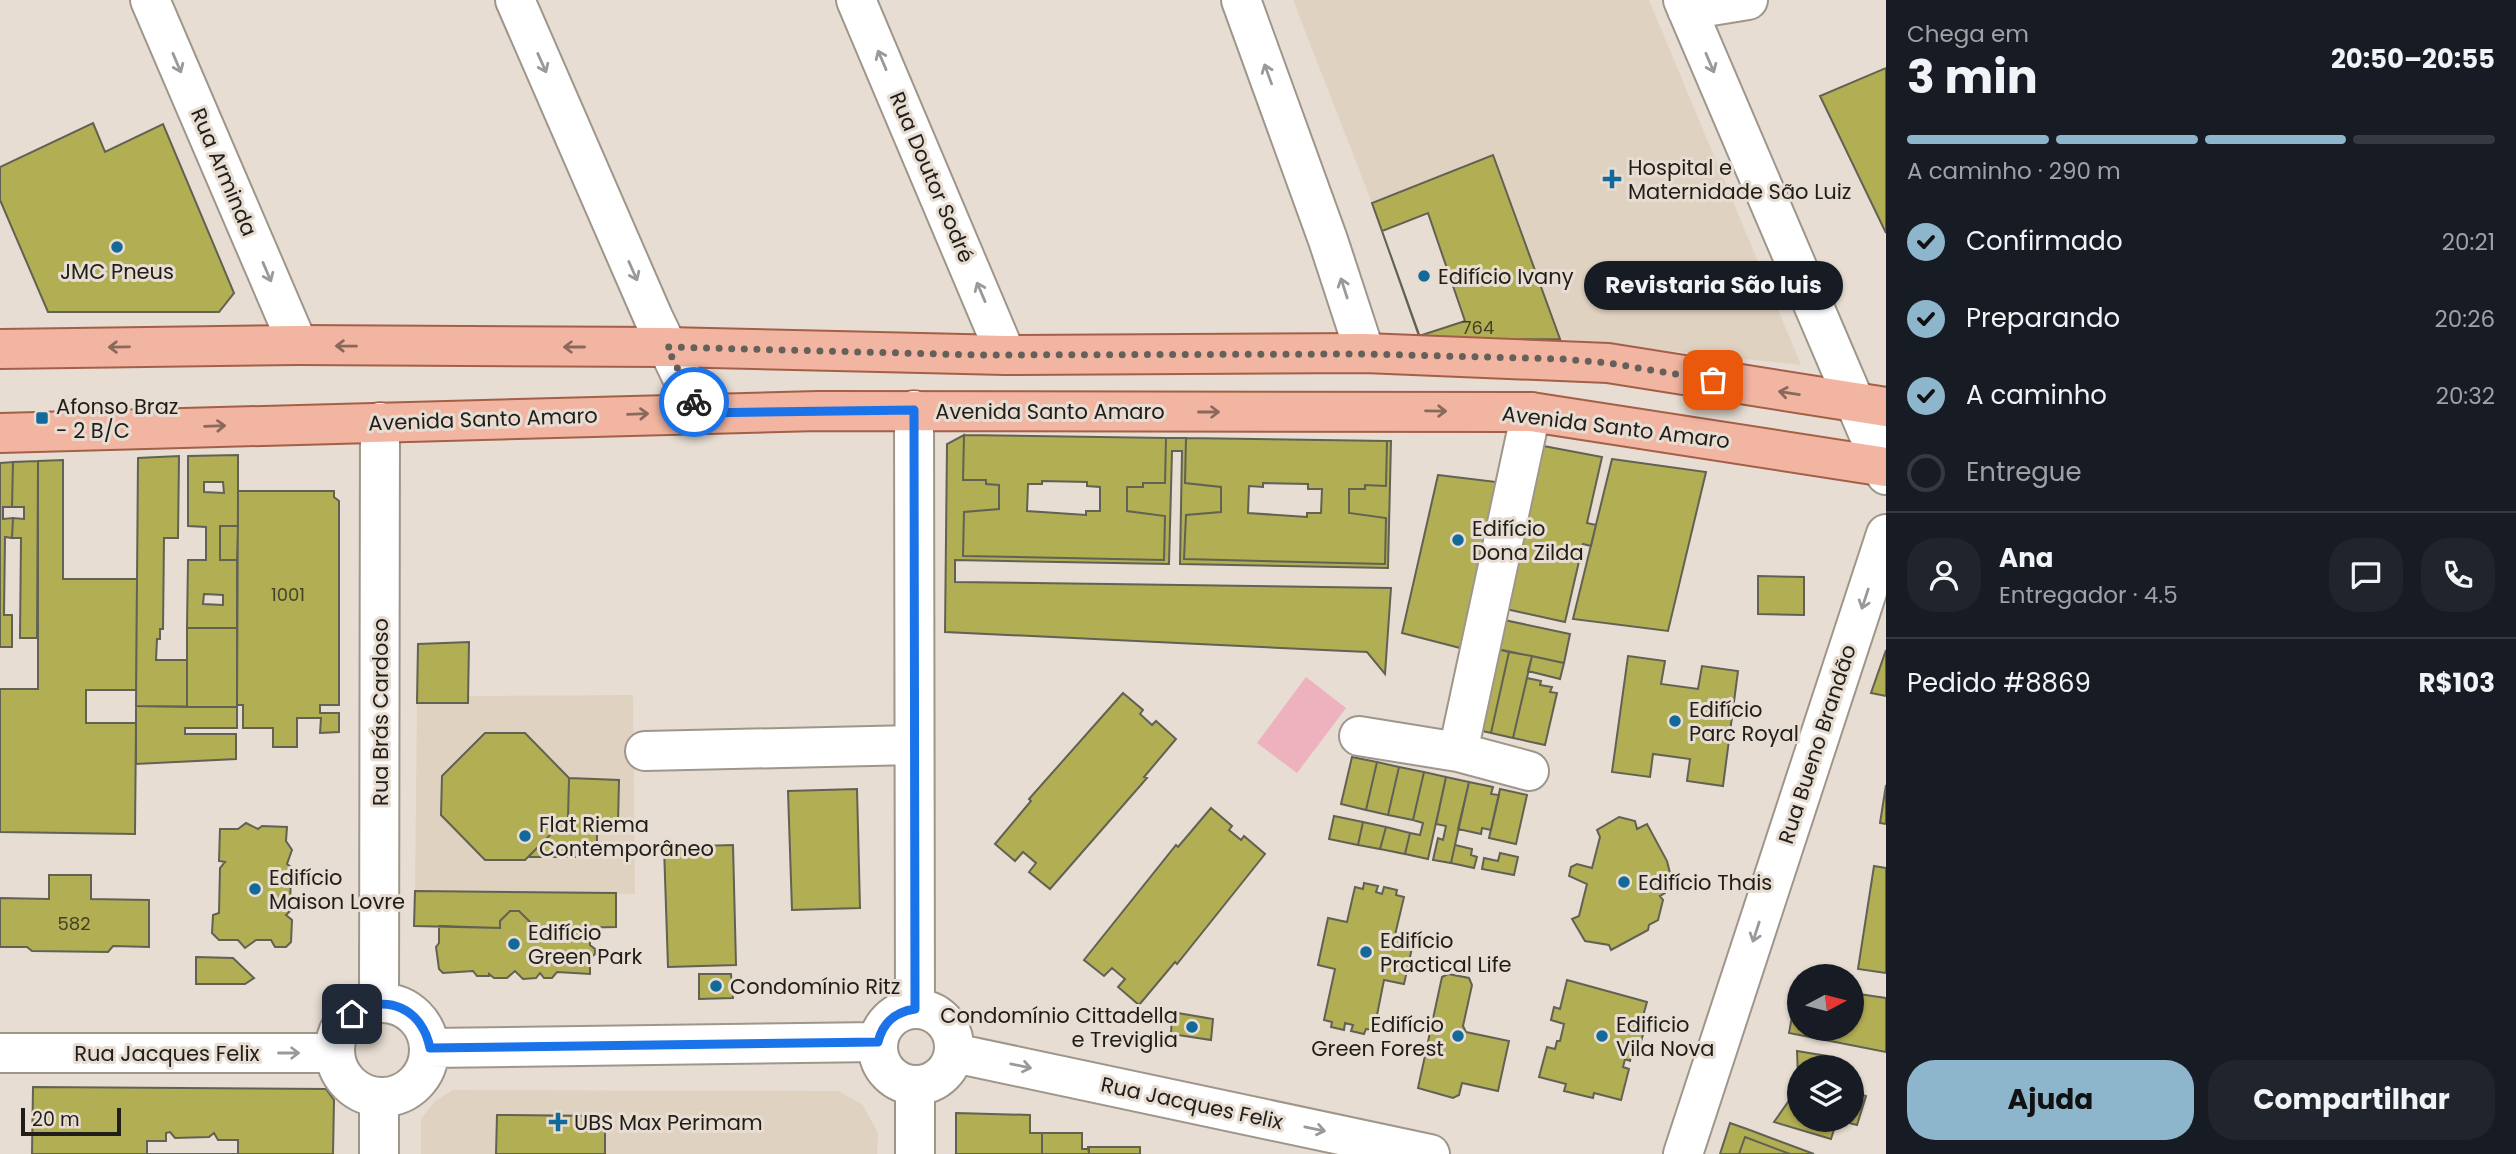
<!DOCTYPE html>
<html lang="pt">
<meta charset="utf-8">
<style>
:root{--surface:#171b24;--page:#20242c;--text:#f1f3f6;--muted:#9ea1a6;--line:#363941;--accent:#8db5cc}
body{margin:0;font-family:Poppins,sans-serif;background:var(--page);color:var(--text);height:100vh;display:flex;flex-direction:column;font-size:26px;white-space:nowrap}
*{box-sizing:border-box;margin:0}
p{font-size:23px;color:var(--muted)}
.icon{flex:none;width:38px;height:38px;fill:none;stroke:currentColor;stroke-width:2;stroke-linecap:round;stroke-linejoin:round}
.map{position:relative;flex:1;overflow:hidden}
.side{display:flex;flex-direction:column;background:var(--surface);width:630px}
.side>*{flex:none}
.needle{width:46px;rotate:83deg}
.tools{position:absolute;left:1787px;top:964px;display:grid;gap:14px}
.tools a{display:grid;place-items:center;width:77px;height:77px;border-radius:50%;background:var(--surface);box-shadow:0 2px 5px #0004;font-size:35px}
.scale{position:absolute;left:21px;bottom:18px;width:100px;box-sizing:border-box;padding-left:7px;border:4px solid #211d19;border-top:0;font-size:19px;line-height:24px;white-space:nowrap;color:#211d19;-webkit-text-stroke:5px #e7ddd2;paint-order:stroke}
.pin{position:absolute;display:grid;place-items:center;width:60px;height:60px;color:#fff;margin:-30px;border-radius:14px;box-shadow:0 4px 10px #0006}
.courier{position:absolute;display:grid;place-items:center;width:70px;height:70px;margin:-35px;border:5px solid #1a73e8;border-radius:50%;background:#fff;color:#222;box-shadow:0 2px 9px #0007}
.bubble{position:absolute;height:49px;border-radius:24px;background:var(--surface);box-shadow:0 2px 5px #0004;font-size:23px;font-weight:700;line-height:49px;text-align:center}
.summary em{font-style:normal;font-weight:700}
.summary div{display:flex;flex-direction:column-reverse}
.summary{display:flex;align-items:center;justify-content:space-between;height:119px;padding:0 21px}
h1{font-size:46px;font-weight:700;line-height:52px}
.bar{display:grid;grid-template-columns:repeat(4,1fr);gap:10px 7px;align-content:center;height:84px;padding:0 21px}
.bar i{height:9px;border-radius:5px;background:var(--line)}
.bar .active{background:var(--accent)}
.bar p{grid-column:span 4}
.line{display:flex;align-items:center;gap:18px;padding:0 21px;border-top:2px solid var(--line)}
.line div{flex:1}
.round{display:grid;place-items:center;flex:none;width:74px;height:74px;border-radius:28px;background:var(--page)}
ol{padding:0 21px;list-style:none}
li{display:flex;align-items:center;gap:21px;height:77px}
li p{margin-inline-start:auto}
li .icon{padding:7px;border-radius:50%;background:var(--accent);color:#111;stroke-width:4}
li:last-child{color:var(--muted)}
li i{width:38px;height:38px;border:4px solid var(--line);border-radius:50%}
.primary-button{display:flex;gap:14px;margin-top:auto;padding:14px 21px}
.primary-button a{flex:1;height:80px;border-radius:28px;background:var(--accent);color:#111;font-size:28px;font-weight:700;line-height:80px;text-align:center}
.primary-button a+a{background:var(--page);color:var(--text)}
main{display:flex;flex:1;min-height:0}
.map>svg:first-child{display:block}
.built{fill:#e0d2c0}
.green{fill:#eeb2be}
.building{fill:#b2ae53;stroke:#616154;stroke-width:2;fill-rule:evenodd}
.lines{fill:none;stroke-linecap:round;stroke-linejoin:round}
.minor-casing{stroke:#9f968b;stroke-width:42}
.major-casing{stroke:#a35f48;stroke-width:42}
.minor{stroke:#fff;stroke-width:38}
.major{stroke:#f2b5a1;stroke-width:38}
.oneway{stroke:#9b9998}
.oneway2{stroke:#8a695d}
.done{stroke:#66605a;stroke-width:7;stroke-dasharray:0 12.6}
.route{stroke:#1a73e8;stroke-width:9}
.poi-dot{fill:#136999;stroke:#e7ddd2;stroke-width:2.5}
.labels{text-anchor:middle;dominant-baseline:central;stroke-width:6;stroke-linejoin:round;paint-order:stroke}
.number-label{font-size:18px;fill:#454128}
.poi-label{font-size:21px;fill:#211d19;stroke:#e7ddd2;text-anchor:start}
.street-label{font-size:21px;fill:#211d19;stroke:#e7ddd2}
</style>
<main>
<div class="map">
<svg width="1886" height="1154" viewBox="0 0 1886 1154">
<rect width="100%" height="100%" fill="#e7ddd2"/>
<!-- built -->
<path class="built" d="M1293 0H1649L1801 365 1560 339 1493 155 1372 203Z
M633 695 635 894 415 891 417 703H467L468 696Z
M453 1090 838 1091 862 1104 878 1133 877 1154H421V1119L435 1101Z"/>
<!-- green -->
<path class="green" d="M1306 677 1346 708 1297 773 1257 743Z"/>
<!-- building -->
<path class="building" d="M1886 68V233L1820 96Z
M93 123 105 152 163 124 234 293 219 312H48L0 200V167Z
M1493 155 1560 339 1421 340 1372 203Z
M1428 213 1465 321 1419 336 1382 231Z
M964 435 1166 438 1165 483H1143V487H1127V511L1165 516 1164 560 963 556 964 512 999 509V485L986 484V480H963ZM1042 481 1087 482V486L1100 487V511H1086V515L1027 511 1028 484H1042Z
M964 435 963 480H986V484L999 485V509L964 512 963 556 1164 560 1165 516 1127 511V487H1143V483H1165L1166 438H1186L1185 483 1221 487V512L1186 515 1184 559 1385 564 1386 518 1349 513V489H1365V485L1386 486 1387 441H1391L1388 568 1180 564 1182 451H1172L1169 564 955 560V582L1391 588 1385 674 1367 652 945 632 947 444Z
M1186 438 1387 441 1386 486 1365 485V489H1349V513L1386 518 1385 564 1184 559 1186 515 1221 512V487L1185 483ZM1263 483 1308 484V489H1322L1321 513H1307V517L1248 513 1249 486 1263 487Z
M1533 444 1602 457 1587 523 1596 525 1591 546 1583 544 1565 622 1506 609Z
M238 455V526H220V560H237V628H187L188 560H206V527L188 526V456ZM204 482H223L224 493 204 492ZM204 594 223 595V605L203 604Z
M179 456 178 538H164L163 629H160V639H157L156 660H187V707L136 706 138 458Z
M1612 459 1706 472 1668 631 1573 619Z
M63 460V579H137L136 690H86V723H136L135 834 0 832V689H38V461Z
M38 461 37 638H20L21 538H12L13 518 24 519V507H12L13 462Z
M13 462 12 507H3V519L13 518 12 538 5 537 4 615H12V647H0V463Z
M1438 475 1505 483 1464 649 1402 633Z
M238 491H334V497L339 501V705H320V713H339V732L320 733 321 718H297V747H273V728H243V705H237Z
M220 526H238L237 560H220Z
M1758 576 1804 577V615L1758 614Z
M1495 618 1570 634 1564 663 1488 647Z
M187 628H237V707H187Z
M469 642 468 703H417L418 644Z
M1488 647 1509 652 1491 733 1470 728Z
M1886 650V696L1871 693Z
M1509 652 1532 656 1513 738 1491 733Z
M1532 656 1564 663 1560 679 1528 671Z
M1628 656 1665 661 1661 684 1698 689 1702 666 1738 671 1723 786 1687 781 1690 759 1653 754 1650 777 1612 772Z
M1527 678 1541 681 1540 685 1552 687 1550 692 1557 693 1545 745 1513 738Z
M1123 693 1143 710 1140 714 1152 725 1156 721 1176 739 1144 777 1147 778 1050 889 1029 872 1036 863 1023 852 1015 861 995 844 1031 801 1029 799Z
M136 706 237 707V728H185V734H236V759L136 764Z
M485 733H525L569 778 568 817 525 860H485L441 815 442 776Z
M1352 757 1377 762 1366 810 1341 804Z
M1377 762 1399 767 1388 815 1366 810Z
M1399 767 1424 772 1413 820 1388 815Z
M1424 772 1446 777 1428 859 1405 854 1410 833 1420 835 1423 823 1413 820Z
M1446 777 1469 782 1451 863 1433 860 1438 838 1443 840 1446 826 1436 824Z
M569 778 619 780 618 824H597V857H528L568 817Z
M1469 782 1493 787 1491 794 1499 795 1491 830 1482 828 1481 834 1458 829Z
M1886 785V824L1880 823Z
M857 789 860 908 792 910 788 791Z
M1500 789 1527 795 1516 844 1489 838Z
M1211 808 1232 826 1229 830 1241 840 1244 836 1265 854 1177 964 1175 962 1139 1005 1118 987 1125 979 1112 968 1104 976 1084 960 1176 845 1178 847Z
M1334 816 1363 822 1358 845 1329 839Z
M1619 817 1635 821 1637 829 1647 824 1667 861 1670 873 1665 893 1660 896 1663 900 1658 920 1649 925 1648 930 1611 950 1609 945 1585 941 1572 919 1579 916 1587 884 1569 876 1571 867 1577 864 1592 868 1600 837 1597 830Z
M1363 822 1386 827 1380 849 1358 845Z
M246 823 258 829 262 826 287 827 286 841 292 850 287 864 291 867 290 911 286 915 292 920 291 942 286 947H275L271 940H256L245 948 238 940H219L212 933 213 915 219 913 220 868 225 862 219 861 220 829H238Z
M1386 827 1410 833 1405 854 1380 849Z
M733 845 736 965 668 967 664 847Z
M1455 845 1472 849 1471 855 1477 857 1474 868 1451 863Z
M1500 853 1518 857 1514 875 1482 869 1484 858 1498 861Z
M1874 866 1886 868V973L1858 969Z
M49 875H91V899L149 900V947L113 946 108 952 32 951 27 947H0V898L49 899Z
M1364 883 1378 886 1376 892 1382 894 1384 887 1397 890 1396 895 1404 897 1395 935 1414 939 1404 984 1384 980 1374 1030 1366 1029 1364 1034 1351 1031 1353 1025 1345 1023 1344 1030 1331 1027 1332 1022 1324 1020 1335 969 1318 965 1328 918 1347 922 1355 887 1363 889Z
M415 891 616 893V927L530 929V922L519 911H510L500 921V928L414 926Z
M510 911H519L530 922V929L590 927V945L595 949V954L590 958V974L557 972 552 978H544L540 973 536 978 523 979 515 971 507 978H494L489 974V976H477L473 971 443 973 439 969 436 947 439 943V926L500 928V921Z
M196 957 233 958 254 978 245 984H196Z
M699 974H731L733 998 699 999Z
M1448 974 1469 978 1472 985 1463 1026 1466 1032 1509 1041 1498 1091 1462 1083 1459 1095 1453 1098 1418 1088 1442 977Z
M1567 980 1647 1002 1639 1030 1644 1031 1640 1045 1634 1043 1630 1061 1625 1059 1623 1067 1629 1069 1621 1100 1594 1093 1593 1098 1564 1091 1566 1084 1539 1077 1547 1047 1555 1049 1557 1041H1560L1564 1024 1551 1020 1554 1007 1560 1009Z
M1797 989 1799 1029H1852V993L1886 998V1052L1789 1033Z
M1172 1012 1213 1019 1211 1040 1171 1034Z
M1797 1051 1827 1056 1829 1061 1849 1068H1799V1120H1837L1831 1139 1774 1122 1795 1092 1798 1077Z
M33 1087 326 1089 334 1100 333 1154H32Z
M1852 1091 1866 1096 1857 1125 1838 1120H1852Z
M956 1113 1030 1115V1133H1042V1154H956Z
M497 1115 605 1116V1154H496Z
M1730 1123 1747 1129 1814 1154H1790L1745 1137 1739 1154H1720Z
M170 1132 175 1138 209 1137 214 1133 218 1140H238V1154H147V1141H166V1133Z
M1042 1133H1082V1149H1089V1154H1042Z
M1745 1137 1790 1154H1739Z
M1088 1147H1140V1154H1089Z"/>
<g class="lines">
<!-- minor casing -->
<g class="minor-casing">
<path id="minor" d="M150 0 298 345
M515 0 653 317 699 413
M856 0 1006 355
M1241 0 1328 240 1365 353
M1683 0 1886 475
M1687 10 1748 0
M914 410 915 1009
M1359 736 1458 752 1529 771
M645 751 914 745
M1458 752 1531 412
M335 1050a47 47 0 1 1 94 0a47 47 0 1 1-94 0Z
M379 1003 380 422
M878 1047a38 38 0 1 1 76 0a38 38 0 1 1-76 0Z
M430 1048 878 1042
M0 1053H335
M954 1053 1430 1154
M379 1154V1098
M915 1154V1085
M1683 1154 1886 534"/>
</g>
<!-- major casing -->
<g class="major-casing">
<path id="major" d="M0 349 298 345 667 347 1006 355 1365 353 1608 363 1886 407
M0 433 818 411 1531 412 1886 467"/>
</g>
<!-- minor -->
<use href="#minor" class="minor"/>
<!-- major -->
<use href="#major" class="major"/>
</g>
<!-- one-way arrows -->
<defs><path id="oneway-shaft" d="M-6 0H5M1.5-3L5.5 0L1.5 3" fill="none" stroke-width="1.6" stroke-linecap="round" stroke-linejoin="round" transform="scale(1.75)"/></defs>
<g class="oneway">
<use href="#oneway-shaft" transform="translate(882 60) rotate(-113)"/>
<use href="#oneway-shaft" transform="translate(177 63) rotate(67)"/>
<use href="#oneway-shaft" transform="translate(542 63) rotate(66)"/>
<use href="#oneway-shaft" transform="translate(1710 63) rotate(67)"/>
<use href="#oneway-shaft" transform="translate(1268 74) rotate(-110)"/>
<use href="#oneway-shaft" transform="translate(633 271) rotate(66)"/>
<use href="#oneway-shaft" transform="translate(267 272) rotate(67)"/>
<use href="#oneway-shaft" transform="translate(1344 288) rotate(-108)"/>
<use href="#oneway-shaft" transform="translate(981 292) rotate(-113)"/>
<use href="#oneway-shaft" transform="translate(1865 599) rotate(108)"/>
<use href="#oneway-shaft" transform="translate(1756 932) rotate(108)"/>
<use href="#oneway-shaft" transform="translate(289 1053)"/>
<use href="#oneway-shaft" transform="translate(1021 1066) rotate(12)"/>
<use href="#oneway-shaft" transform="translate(1315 1129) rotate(12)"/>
</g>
<g class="oneway2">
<use href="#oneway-shaft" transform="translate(346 346) rotate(-179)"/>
<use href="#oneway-shaft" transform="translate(119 347) rotate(179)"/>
<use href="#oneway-shaft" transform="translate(574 347) rotate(-180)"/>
<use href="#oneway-shaft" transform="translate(1789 393) rotate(-171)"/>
<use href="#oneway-shaft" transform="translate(1436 411) rotate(1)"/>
<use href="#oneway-shaft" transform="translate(1209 412)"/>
<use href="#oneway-shaft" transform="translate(638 414) rotate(-2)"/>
<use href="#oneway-shaft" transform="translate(215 426) rotate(-2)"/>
</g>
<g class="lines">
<!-- done -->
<path class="done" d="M694 402 667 347 979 355 1365 354 1563 359 1608 363 1713 380"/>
<!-- route -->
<path class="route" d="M352 1014C387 992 422 1009 430 1048L878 1042C883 1022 895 1012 915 1009L914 410 699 413 694 402"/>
</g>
<!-- markers -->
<g class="poi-dot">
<path d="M1608.5 168.5h7v7h7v7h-7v7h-7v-7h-7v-7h7z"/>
<circle cx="117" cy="247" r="7"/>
<circle cx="1424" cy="276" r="7"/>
<rect x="35" y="411" width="14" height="14" rx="3.5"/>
<circle cx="1458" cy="540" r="7"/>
<circle cx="1675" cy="721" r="7"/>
<circle cx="525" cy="836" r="7"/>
<circle cx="1624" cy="882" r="7"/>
<circle cx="255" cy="889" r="7"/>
<circle cx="514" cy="944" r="7"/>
<circle cx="1366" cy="952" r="7"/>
<circle cx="716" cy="986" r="7"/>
<circle cx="1192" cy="1027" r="7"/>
<circle cx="1458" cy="1036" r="7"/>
<circle cx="1602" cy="1036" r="7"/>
<path d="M554.5 1111.5h7v7h7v7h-7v7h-7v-7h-7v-7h7z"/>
</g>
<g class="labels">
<!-- number labels -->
<g class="number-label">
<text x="1478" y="327">764</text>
<text x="288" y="594">1001</text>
<text x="74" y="923">582</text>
</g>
<!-- poi labels -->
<g class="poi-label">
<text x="1628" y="167">Hospital e<tspan x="1628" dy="24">Maternidade São Luiz</tspan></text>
<text x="117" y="271" text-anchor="middle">JMC Pneus</text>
<text x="1438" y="276">Edifício Ivany</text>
<text x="56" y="406">Afonso Braz<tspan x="56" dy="24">- 2 B/C</tspan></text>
<text x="1472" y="528">Edifício<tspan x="1472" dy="24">Dona Zilda</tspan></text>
<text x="1689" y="709">Edifício<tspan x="1689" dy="24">Parc Royal</tspan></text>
<text x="539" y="824">Flat Riema<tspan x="539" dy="24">Contemporâneo</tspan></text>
<text x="269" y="877">Edifício<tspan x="269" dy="24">Maison Lovre</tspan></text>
<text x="1638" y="882">Edifício Thais</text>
<text x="528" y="932">Edifício<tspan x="528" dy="24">Green Park</tspan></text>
<text x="1380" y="940">Edifício<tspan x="1380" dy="24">Practical Life</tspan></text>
<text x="730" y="986">Condomínio Ritz</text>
<text x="1178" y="1015" text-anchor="end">Condomínio Cittadella<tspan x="1178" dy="24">e Treviglia</tspan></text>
<text x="1444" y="1024" text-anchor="end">Edifício<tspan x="1444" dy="24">Green Forest</tspan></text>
<text x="1616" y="1024">Edificio<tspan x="1616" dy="24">Vila Nova</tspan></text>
<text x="574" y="1122">UBS Max Perimam</text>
</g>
<!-- street labels -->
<g class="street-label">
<text transform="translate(224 172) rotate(67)">Rua Arminda</text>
<text transform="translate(932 177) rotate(67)">Rua Doutor Sodré</text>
<text x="1050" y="411">Avenida Santo Amaro</text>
<text transform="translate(483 419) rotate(-2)">Avenida Santo Amaro</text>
<text transform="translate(1616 427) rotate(7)">Avenida Santo Amaro</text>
<text transform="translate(380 712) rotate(-90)">Rua Brás Cardoso</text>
<text transform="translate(1817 744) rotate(-72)">Rua Bueno Brandão</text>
<text x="167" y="1053">Rua Jacques Felix</text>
<text transform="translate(1192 1103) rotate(12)">Rua Jacques Felix</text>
</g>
</g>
</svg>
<div class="tools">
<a><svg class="needle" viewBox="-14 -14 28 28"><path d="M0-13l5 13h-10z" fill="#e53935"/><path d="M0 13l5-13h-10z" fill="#9ea1a6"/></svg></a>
<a><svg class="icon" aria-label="layers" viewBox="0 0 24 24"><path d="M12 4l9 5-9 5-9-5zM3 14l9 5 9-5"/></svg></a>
</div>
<div class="scale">20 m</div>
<div class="pin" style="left:1713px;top:380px;background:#ea580c"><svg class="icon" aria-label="bag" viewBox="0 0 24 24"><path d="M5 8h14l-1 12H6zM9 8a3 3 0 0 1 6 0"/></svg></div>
<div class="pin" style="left:352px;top:1014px;background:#1f2937"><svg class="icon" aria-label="home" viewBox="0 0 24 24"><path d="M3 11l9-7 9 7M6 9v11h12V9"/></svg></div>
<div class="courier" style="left:694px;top:402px"><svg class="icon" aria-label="bike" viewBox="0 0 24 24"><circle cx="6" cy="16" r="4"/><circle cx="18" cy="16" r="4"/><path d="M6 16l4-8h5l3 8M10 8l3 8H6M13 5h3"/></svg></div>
<div class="bubble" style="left:1584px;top:261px;width:259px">Revistaria São luis</div>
</div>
<section class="side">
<div class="summary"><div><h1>3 min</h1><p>Chega em</p></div><em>20:50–20:55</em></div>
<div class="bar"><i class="active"></i><i class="active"></i><i class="active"></i><i></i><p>A caminho · 290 m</p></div>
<ol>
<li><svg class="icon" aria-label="check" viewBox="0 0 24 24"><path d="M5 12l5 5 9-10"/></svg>Confirmado<p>20:21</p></li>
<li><svg class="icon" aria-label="check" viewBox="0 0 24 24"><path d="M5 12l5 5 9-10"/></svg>Preparando<p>20:26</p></li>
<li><svg class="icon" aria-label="check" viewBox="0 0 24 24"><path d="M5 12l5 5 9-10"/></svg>A caminho<p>20:32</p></li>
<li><i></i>Entregue</li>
</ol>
<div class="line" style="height:126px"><a class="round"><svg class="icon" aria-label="person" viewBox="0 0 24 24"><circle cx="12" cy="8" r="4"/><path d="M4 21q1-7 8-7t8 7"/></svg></a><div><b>Ana</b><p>Entregador · 4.5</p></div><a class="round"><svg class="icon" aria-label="chat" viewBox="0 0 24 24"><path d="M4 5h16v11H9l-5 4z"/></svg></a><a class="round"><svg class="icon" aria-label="phone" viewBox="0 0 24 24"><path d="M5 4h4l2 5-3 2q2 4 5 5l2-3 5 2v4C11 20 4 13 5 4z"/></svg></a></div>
<div class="line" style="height:91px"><div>Pedido #8869</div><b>R$103</b></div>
<div class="primary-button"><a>Ajuda</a><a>Compartilhar</a></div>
</section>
</main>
